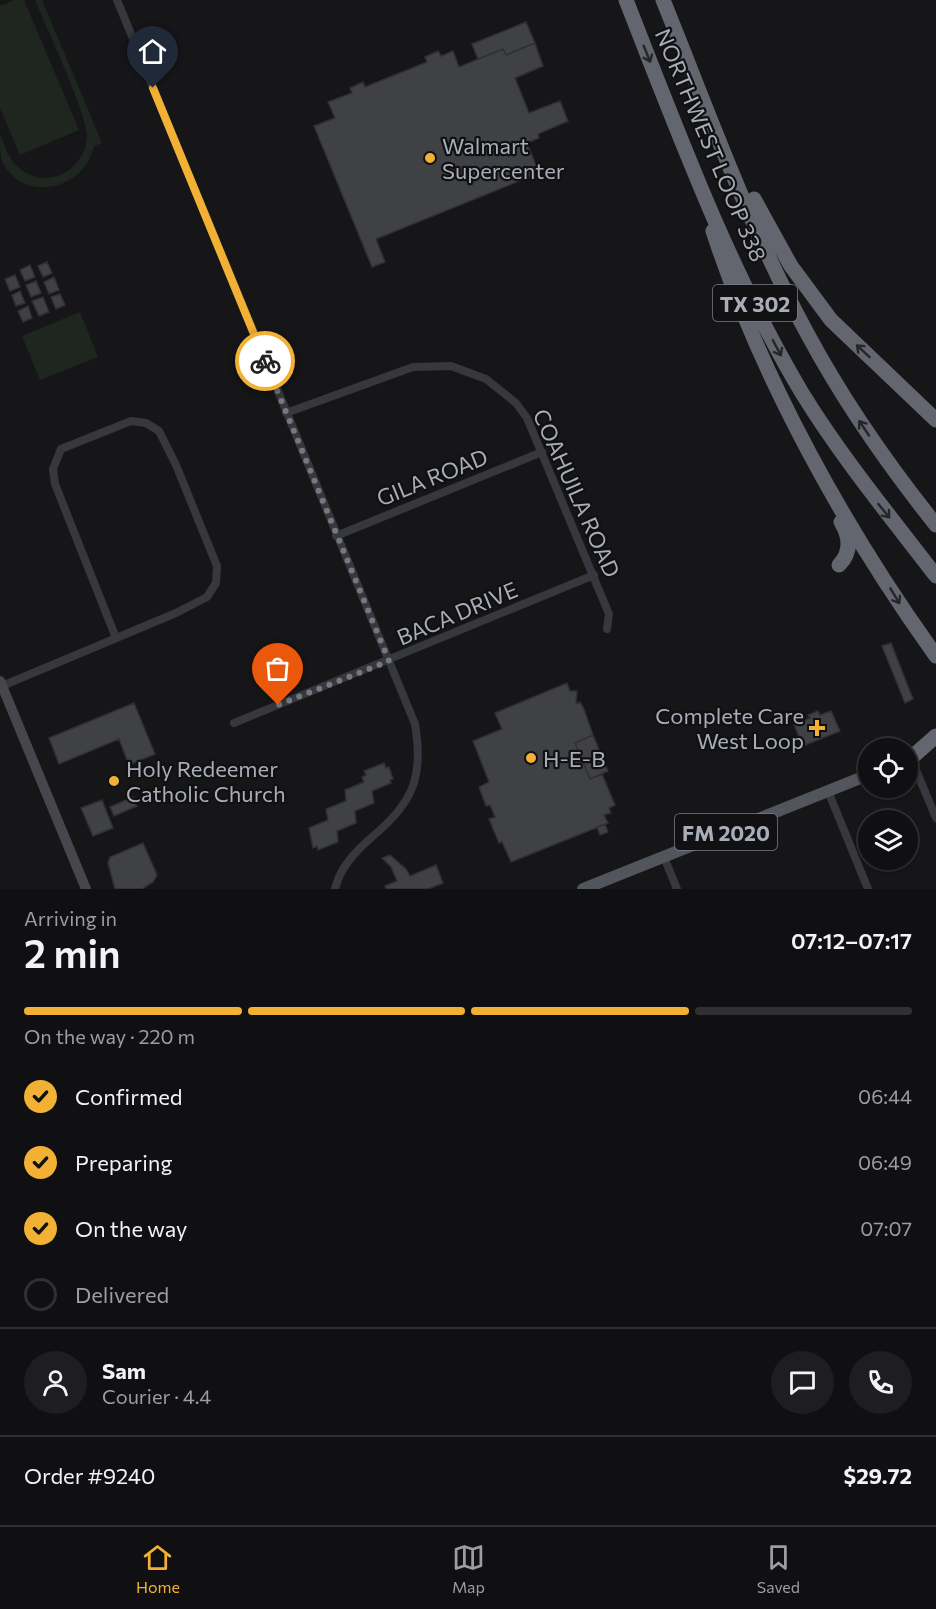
<!DOCTYPE html>
<meta charset="utf-8">
<style>
:root{--surface:#101012;--page:#1e1e20;--text:#f1f3f6;--muted:#9c9d9f;--line:#303032;--accent:#f2b134}
body{margin:0;font-family:Commissioner,sans-serif;background:var(--page);color:var(--text);height:100vh;display:flex;flex-direction:column;font-size:22px;white-space:nowrap}
*{box-sizing:border-box;margin:0}
p{font-size:20px;color:var(--muted)}
.icon{flex:none;width:33px;height:33px;fill:none;stroke:currentColor;stroke-width:2;stroke-linecap:round;stroke-linejoin:round}
.map{position:relative;height:889px;overflow:hidden}
.drawer{display:flex;flex-direction:column;background:var(--surface);flex:1}
.drawer>*{flex:none}
.fabs{position:absolute;left:858px;top:738px;display:grid;gap:12px}
.fabs a{display:grid;place-items:center;width:60px;height:60px;border-radius:50%;background:var(--surface);box-shadow:0 2px 4px #0004,0 0 0 2px var(--line);font-size:30px}
.pin{position:absolute;display:grid;place-items:center;width:51px;height:51px;color:#fff;margin:-62px -26px;border-radius:50% 50% 50% 0;rotate:-45deg;box-shadow:0 0 6px #0007}
.pin .icon{rotate:45deg}
.courier{position:absolute;display:grid;place-items:center;width:60px;height:60px;margin:-30px;border:4px solid #f2b134;border-radius:50%;background:#fff;color:#222;box-shadow:0 2px 8px #0007}
.summary em{font-style:normal;font-weight:600}
.summary div{display:flex;flex-direction:column-reverse}
.summary{display:flex;align-items:center;justify-content:space-between;height:102px;padding:0 24px}
h1{font-size:39px;font-weight:600;line-height:45px}
.bar{display:grid;grid-template-columns:repeat(4,1fr);gap:9px 6px;align-content:center;height:72px;padding:0 24px}
.bar i{height:8px;border-radius:4px;background:var(--line)}
.bar .on{background:var(--accent)}
.bar p{grid-column:span 4}
.line{display:flex;align-items:center;gap:15px;padding:0 24px;border-top:2px solid var(--line)}
.line div{flex:1}
.round{display:grid;place-items:center;flex:none;width:63px;height:63px;border-radius:32px;background:var(--page)}
ol{padding:0 24px;list-style:none}
li{display:flex;align-items:center;gap:18px;height:66px}
li p{margin-inline-start:auto}
li .icon{padding:6px;border-radius:50%;background:var(--accent);color:#111;stroke-width:4}
li:last-child{color:var(--muted)}
li i{width:33px;height:33px;border:3px solid var(--line);border-radius:50%}
.tab-bar{display:flex;justify-content:space-around;align-items:center;height:84px;border-top:2px solid var(--line);background:var(--surface);font-size:16px;color:var(--muted)}
.tab-bar a{display:grid;justify-items:center;gap:3px}
.tab-bar .on{color:var(--accent)}
.map>svg:first-child{display:block}
.green{fill:#1e261f}
.building{fill:#404145;stroke:#303034;stroke-width:1.5}
.lines{fill:none;stroke-linecap:round;stroke-linejoin:round}
.street{stroke:#37383d;stroke-width:8}
.secondary{stroke:#45474d;stroke-width:10}
.primary{stroke:#53555c;stroke-width:12}
.highway{stroke:#63666e;stroke-width:15}
.oneway{stroke:#26262a}
.done{stroke:#757880;stroke-width:6;stroke-dasharray:0 10.8}
.route{stroke:#f2b134;stroke-width:8}
.poi-dot{fill:#f2b134;stroke:#111113;stroke-width:2}
.labels{text-anchor:middle;dominant-baseline:central;stroke-width:4.5;stroke-linejoin:round;paint-order:stroke}
.shield{fill:#111113;stroke:#7b7e86;stroke-width:1.5}
.shield-label{font-size:21px;font-weight:bold;fill:#a8adb8}
.poi-label{font-size:22px;fill:#a8adb8;stroke:#111113;text-anchor:start}
.street-label{font-size:22px;fill:#a8adb8;stroke:#111113}
</style>
<div class="map">
<svg width="936" height="889" viewBox="0 0 936 889">
<rect width="100%" height="100%" fill="#161618"/>
<!-- green -->
<path class="green" d="M15 0H24L79 130 20 155 0 108V6Z
M35 0H42L102 143 94 146C84 192 21 203 2 161 0 154 0 142 0 134 5 147 9 160 20 169 47 191 85 170 87 137 88 115 45 25 35 0Z
M80 312 98 357 40 380 22 336Z"/>
<!-- building -->
<path class="building" d="M526 22 535 43 506 55 503 49 478 59 472 44Z
M535 43 543 66 515 78 529 113 560 101 568 121 538 134 539 138 527 143 539 173 376 239 385 262 372 267 314 126 335 118 328 102 352 93 350 88 363 82 365 87 427 62 425 57 438 51 441 56 453 51 459 67 503 49 506 55Z
M47 262 52 273 43 277 38 266Z
M30 265 35 277 25 281 20 270Z
M15 275 20 287 10 291 5 279Z
M54 277 59 290 49 294 44 282Z
M36 281 41 293 31 297 26 285Z
M20 291 25 303 16 306 12 295Z
M60 294 65 305 56 309 51 297Z
M43 297 49 312 39 316 32 301Z
M28 306 32 318 23 322 18 311Z
M891 643 913 699 905 703 882 646Z
M567 683 570 691H577L576 704 580 702 584 709 593 735 575 743 590 779 602 774 615 805 609 808 611 813 604 815 608 823 511 862 502 842 499 843 489 819 495 817 490 805 486 806 479 787 489 782 473 741 502 729 495 713Z
M134 703 155 754 129 765 119 739 59 764 49 738Z
M818 711 820 715 831 711 840 731 803 746 794 725 810 718 808 715Z
M593 735 608 771 590 779 575 743Z
M384 763 386 768 389 767 393 779 390 780 391 783 372 791 374 803 355 811 356 823 337 831 338 842 318 850 317 846 313 848 309 828 328 820 326 809 346 801 345 790 364 782 362 777 366 775 364 771Z
M133 797 137 806 114 816 110 807Z
M102 800 113 828 93 836 81 808Z
M605 824 608 832 600 835 597 827Z
M143 843 157 875 153 882 142 889H115L108 863 110 857Z
M390 855 406 869 410 876 436 865 443 883 428 889H386L385 886 397 881 391 867 382 858Z"/>
<g class="lines">
<!-- street -->
<path class="street" d="M117 0 415 724C424 777 413 803 372 837 356 851 340 867 335 889
M286 413 413 367 451 366 486 379 516 403 527 418 609 614 607 629
M336 536 542 452
M2 686 176 613 207 597 216 583 217 566 176 465 159 431 146 423 131 421 61 449 53 469 55 484 116 638
M234 723 594 575
M911 758 936 818
M828 791 868 889
M664 857 677 889"/>
<!-- secondary -->
<path class="secondary" d="M0 681 86 889"/>
<!-- primary -->
<path class="primary" d="M583 889 868 775"/>
<!-- highway -->
<path class="highway" d="M626 0C678 132 729 271 802 393 842 458 890 516 936 576
M663 0C708 111 749 227 807 333 844 402 888 465 936 525
M754 199 791 266 831 320 936 420
M713 231C761 378 846 531 936 656
M839 565C852 552 850 537 841 522
M911 758 936 736"/>
</g>
<!-- one-way arrows -->
<defs><path id="oneway-shaft" d="M-6 0H5M1.5-3L5.5 0L1.5 3" fill="none" stroke-width="1.6" stroke-linecap="round" stroke-linejoin="round" transform="scale(1.5)"/></defs>
<g class="oneway">
<use href="#oneway-shaft" transform="translate(647 54) rotate(68)"/>
<use href="#oneway-shaft" transform="translate(777 348) rotate(62)"/>
<use href="#oneway-shaft" transform="translate(863 351) rotate(-137)"/>
<use href="#oneway-shaft" transform="translate(864 428) rotate(-124)"/>
<use href="#oneway-shaft" transform="translate(884 511) rotate(51)"/>
<use href="#oneway-shaft" transform="translate(895 596) rotate(59)"/>
</g>
<g class="lines">
<!-- done -->
<path class="done" d="M265 361 389 661 278 705"/>
<!-- route -->
<path class="route" d="M153 88 265 361"/>
</g>
<!-- markers -->
<g class="poi-dot">
<circle cx="430" cy="158" r="6"/>
<path d="M814 719h6v6h6v6h-6v6h-6v-6h-6v-6h6z"/>
<circle cx="531" cy="758" r="6"/>
<circle cx="114" cy="781" r="6"/>
</g>
<g class="labels">
<!-- shield labels -->
<g class="shield">
<rect x="713" y="285" width="84" height="36" rx="4.5"/>
<rect x="675" y="814" width="102" height="36" rx="4.5"/>
</g>
<g class="shield-label">
<text x="755" y="303">TX 302</text>
<text x="726" y="832">FM 2020</text>
</g>
<!-- poi labels -->
<g class="poi-label">
<text x="442" y="145">Walmart<tspan x="442" dy="25">Supercenter</tspan></text>
<text x="804" y="715" text-anchor="end">Complete Care<tspan x="804" dy="25">West Loop</tspan></text>
<text x="543" y="758">H-E-B</text>
<text x="126" y="768">Holy Redeemer<tspan x="126" dy="25">Catholic Church</tspan></text>
</g>
<!-- street labels -->
<g class="street-label">
<text transform="translate(711 145) rotate(67)">NORTHWEST LOOP 338</text>
<text transform="translate(432 477) rotate(-22)">GILA ROAD</text>
<text transform="translate(577 493) rotate(66)">COAHUILA ROAD</text>
<text transform="translate(457 613) rotate(-23)">BACA DRIVE</text>
</g>
</g>
</svg>
<div class="fabs">
<a><svg class="icon" aria-label="locate" viewBox="0 0 24 24"><circle cx="12" cy="12" r="6"/><path d="M12 2v4M12 18v4M2 12h4M18 12h4"/></svg></a>
<a><svg class="icon" aria-label="layers" viewBox="0 0 24 24"><path d="M12 4l9 5-9 5-9-5zM3 14l9 5 9-5"/></svg></a>
</div>
<div class="pin" style="left:278px;top:705px;background:#ea580c"><svg class="icon" aria-label="bag" viewBox="0 0 24 24"><path d="M5 8h14l-1 12H6zM9 8a3 3 0 0 1 6 0"/></svg></div>
<div class="pin" style="left:153px;top:88px;background:#1f2937"><svg class="icon" aria-label="home" viewBox="0 0 24 24"><path d="M3 11l9-7 9 7M6 9v11h12V9"/></svg></div>
<div class="courier" style="left:265px;top:361px"><svg class="icon" aria-label="bike" viewBox="0 0 24 24"><circle cx="6" cy="16" r="4"/><circle cx="18" cy="16" r="4"/><path d="M6 16l4-8h5l3 8M10 8l3 8H6M13 5h3"/></svg></div>
</div>
<section class="drawer">
<div class="summary"><div><h1>2 min</h1><p>Arriving in</p></div><em>07:12–07:17</em></div>
<div class="bar"><i class="on"></i><i class="on"></i><i class="on"></i><i></i><p>On the way · 220 m</p></div>
<ol>
<li><svg class="icon" aria-label="check" viewBox="0 0 24 24"><path d="M5 12l5 5 9-10"/></svg>Confirmed<p>06:44</p></li>
<li><svg class="icon" aria-label="check" viewBox="0 0 24 24"><path d="M5 12l5 5 9-10"/></svg>Preparing<p>06:49</p></li>
<li><svg class="icon" aria-label="check" viewBox="0 0 24 24"><path d="M5 12l5 5 9-10"/></svg>On the way<p>07:07</p></li>
<li><i></i>Delivered</li>
</ol>
<div class="line" style="height:108px"><a class="round"><svg class="icon" aria-label="person" viewBox="0 0 24 24"><circle cx="12" cy="8" r="4"/><path d="M4 21q1-7 8-7t8 7"/></svg></a><div><b>Sam</b><p>Courier · 4.4</p></div><a class="round"><svg class="icon" aria-label="chat" viewBox="0 0 24 24"><path d="M4 5h16v11H9l-5 4z"/></svg></a><a class="round"><svg class="icon" aria-label="phone" viewBox="0 0 24 24"><path d="M5 4h4l2 5-3 2q2 4 5 5l2-3 5 2v4C11 20 4 13 5 4z"/></svg></a></div>
<div class="line" style="height:78px"><div>Order #9240</div><b>$29.72</b></div>
</section>
<nav class="tab-bar">
<a class="on"><svg class="icon" aria-label="home" viewBox="0 0 24 24"><path d="M3 11l9-7 9 7M6 9v11h12V9"/></svg>Home</a>
<a><svg class="icon" aria-label="map" viewBox="0 0 24 24"><path d="M3 6l6-2 6 2 6-2v14l-6 2-6-2-6 2zM9 4v14M15 6v14"/></svg>Map</a>
<a><svg class="icon" aria-label="saved" viewBox="0 0 24 24"><path d="M7 4h10v16l-5-4-5 4z"/></svg>Saved</a>
</nav>
